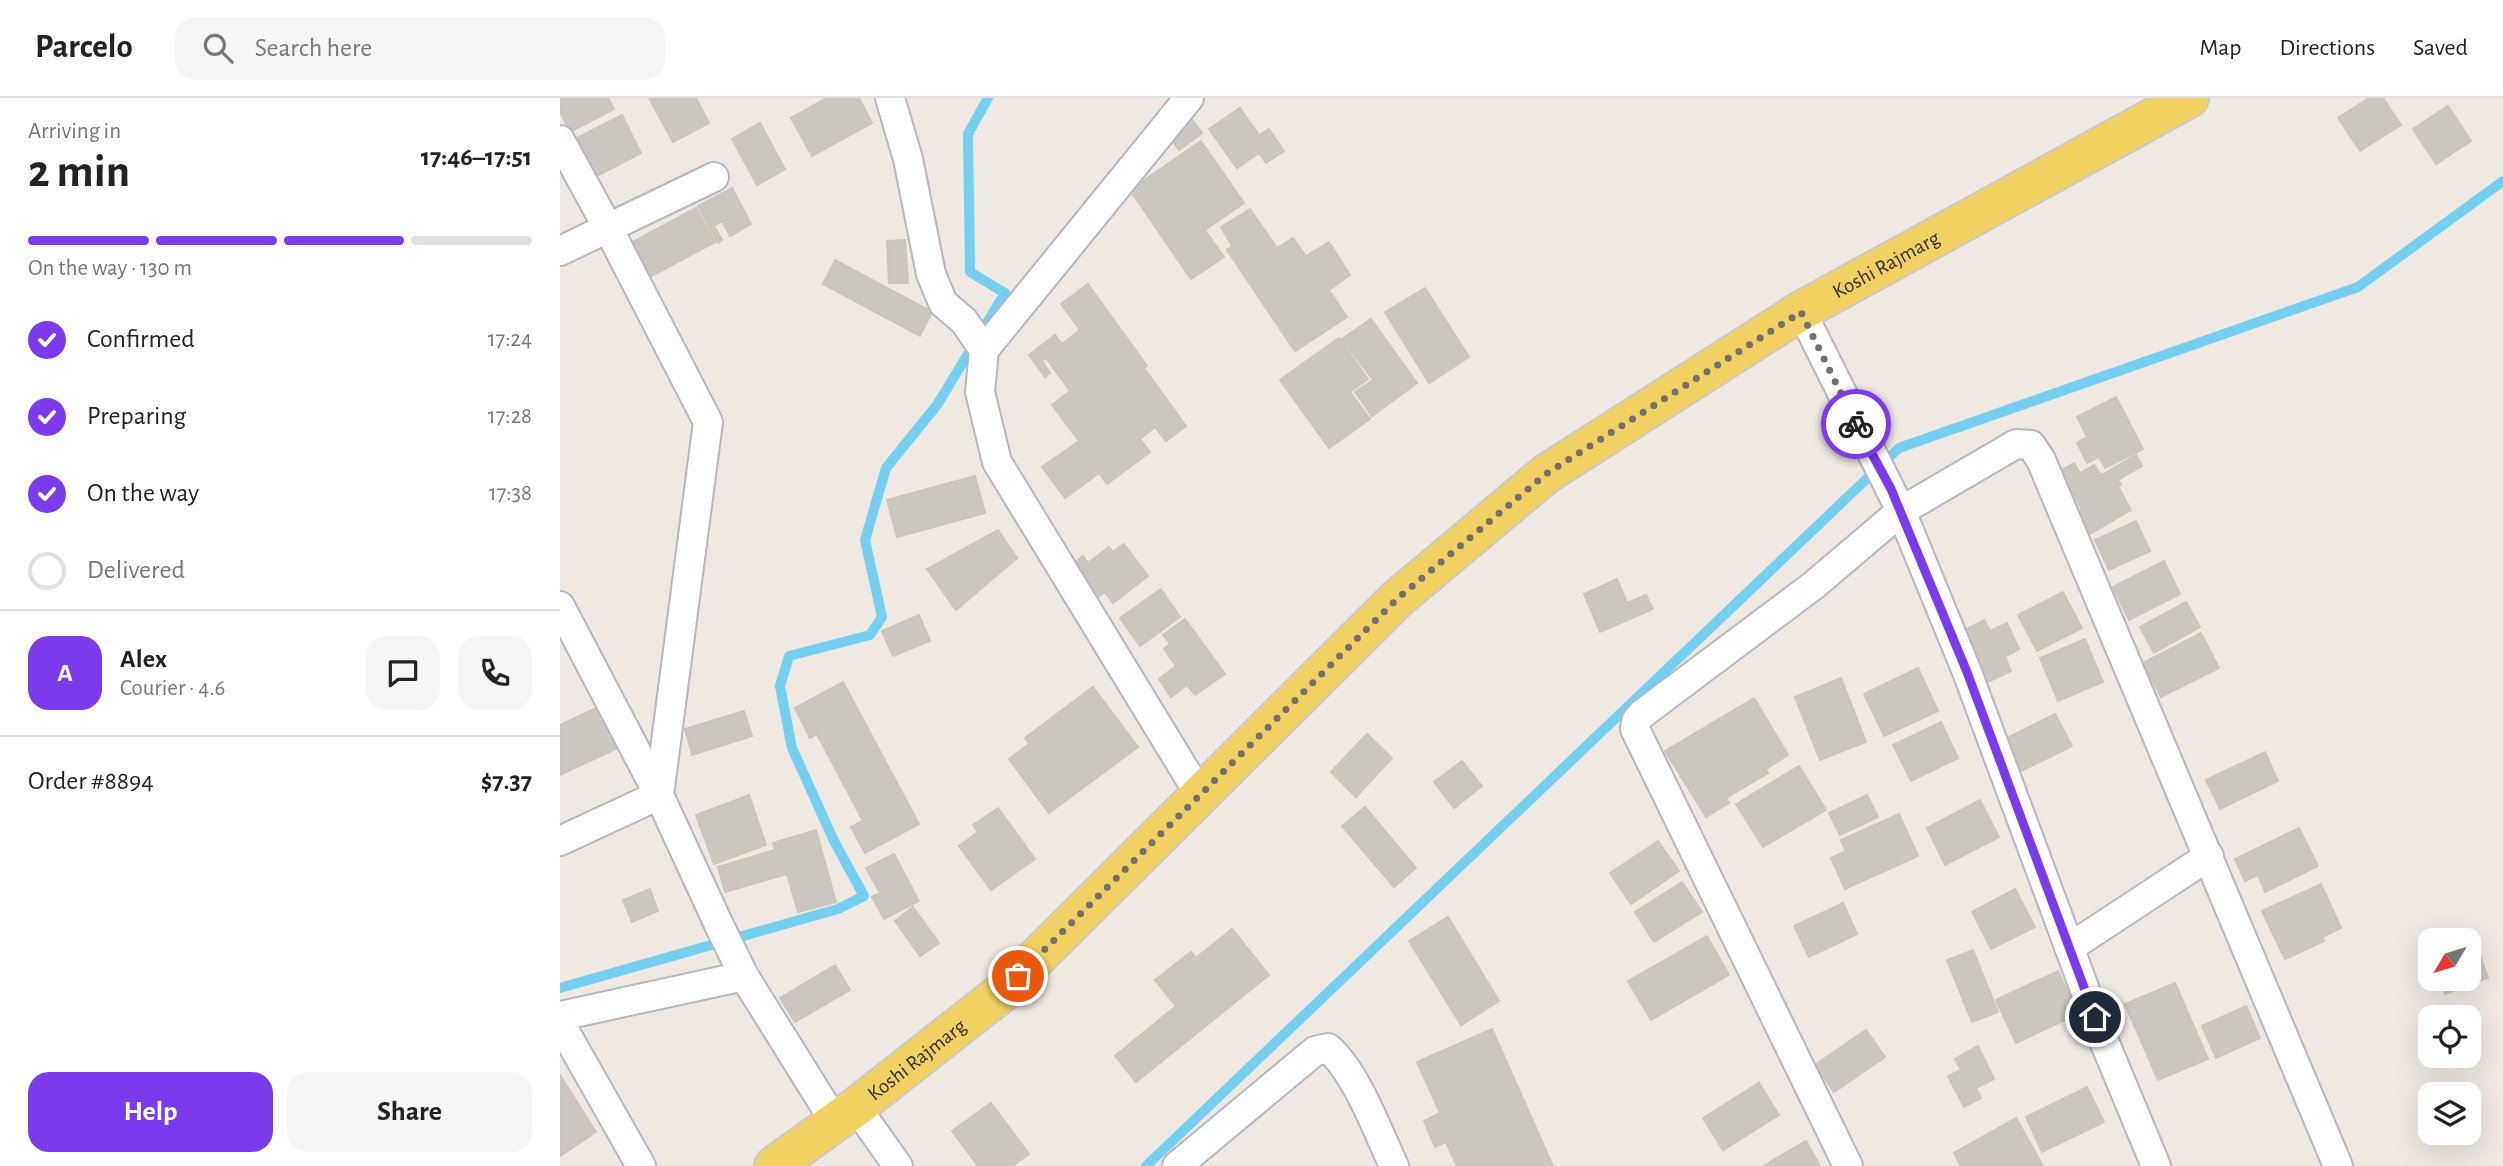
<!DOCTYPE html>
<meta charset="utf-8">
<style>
:root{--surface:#fff;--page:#f6f6f6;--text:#222;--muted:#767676;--line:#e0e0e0;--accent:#7c3aed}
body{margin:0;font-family:"Alegreya Sans",sans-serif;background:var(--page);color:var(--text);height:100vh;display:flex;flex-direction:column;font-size:26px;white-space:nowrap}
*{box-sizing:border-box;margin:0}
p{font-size:23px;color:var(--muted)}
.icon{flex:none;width:38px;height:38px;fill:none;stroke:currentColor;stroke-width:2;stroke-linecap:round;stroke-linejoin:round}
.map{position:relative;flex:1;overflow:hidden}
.sheet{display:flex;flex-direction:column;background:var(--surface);width:560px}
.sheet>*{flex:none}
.needle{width:46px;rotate:232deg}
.buttons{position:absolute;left:1858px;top:830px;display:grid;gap:14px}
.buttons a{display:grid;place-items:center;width:63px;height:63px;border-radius:14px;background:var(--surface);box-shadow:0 7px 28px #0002;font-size:35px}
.pin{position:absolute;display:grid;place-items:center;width:60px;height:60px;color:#fff;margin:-30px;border:4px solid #fff;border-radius:50%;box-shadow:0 2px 7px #0007}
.courier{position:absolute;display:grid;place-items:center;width:70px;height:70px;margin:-35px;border:5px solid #7c3aed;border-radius:50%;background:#fff;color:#222;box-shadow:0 2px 9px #0007}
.head em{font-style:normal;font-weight:700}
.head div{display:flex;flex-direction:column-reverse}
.head{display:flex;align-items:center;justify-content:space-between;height:119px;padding:0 28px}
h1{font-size:46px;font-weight:700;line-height:52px}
.bar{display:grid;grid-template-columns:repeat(4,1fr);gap:10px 7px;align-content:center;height:84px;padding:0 28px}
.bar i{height:9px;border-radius:5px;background:var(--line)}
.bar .on{background:var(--accent)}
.bar p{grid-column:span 4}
.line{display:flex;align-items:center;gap:18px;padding:0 28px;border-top:2px solid var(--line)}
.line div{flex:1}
.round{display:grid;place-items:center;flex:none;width:74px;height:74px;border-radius:21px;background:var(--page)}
ol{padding:0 28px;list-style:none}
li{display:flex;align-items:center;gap:21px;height:77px}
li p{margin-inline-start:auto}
li .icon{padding:7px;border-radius:50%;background:var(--accent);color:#fff;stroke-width:4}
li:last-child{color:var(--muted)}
li i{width:38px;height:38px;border:4px solid var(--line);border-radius:50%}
.button{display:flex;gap:14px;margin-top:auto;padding:14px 28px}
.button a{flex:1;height:80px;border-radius:21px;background:var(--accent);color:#fff;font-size:28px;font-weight:700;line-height:80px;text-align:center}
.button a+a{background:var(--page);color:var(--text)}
header{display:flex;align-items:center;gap:42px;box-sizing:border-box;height:98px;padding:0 35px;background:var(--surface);border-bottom:2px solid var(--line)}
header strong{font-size:33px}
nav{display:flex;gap:38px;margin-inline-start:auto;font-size:24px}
.search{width:490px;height:63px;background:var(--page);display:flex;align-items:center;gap:18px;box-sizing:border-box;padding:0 24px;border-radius:21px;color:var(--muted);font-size:26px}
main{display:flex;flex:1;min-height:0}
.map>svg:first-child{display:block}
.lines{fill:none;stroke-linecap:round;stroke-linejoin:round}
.stream{stroke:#75cff0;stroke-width:10}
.building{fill:#cbc7bf;stroke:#cbc5ba;stroke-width:2}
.minor-casing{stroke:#b4b7c1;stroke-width:32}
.primary-casing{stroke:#c9c9c9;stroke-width:42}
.minor{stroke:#fff;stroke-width:28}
.primary{stroke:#f2d163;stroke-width:38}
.done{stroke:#726f6d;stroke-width:7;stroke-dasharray:0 12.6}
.route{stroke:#7c3aed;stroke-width:9}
.labels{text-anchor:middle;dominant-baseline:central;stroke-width:5;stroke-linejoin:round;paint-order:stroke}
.street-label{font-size:21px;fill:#2e2e2e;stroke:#fff}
</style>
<header>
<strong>Parcelo</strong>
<div class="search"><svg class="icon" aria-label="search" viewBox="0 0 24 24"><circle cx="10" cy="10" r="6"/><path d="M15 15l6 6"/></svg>Search here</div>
<nav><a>Map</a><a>Directions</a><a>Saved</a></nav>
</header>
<main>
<section class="sheet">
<div class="head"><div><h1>2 min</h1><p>Arriving in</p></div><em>17:46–17:51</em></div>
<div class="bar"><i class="on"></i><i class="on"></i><i class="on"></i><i></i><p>On the way · 130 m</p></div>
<ol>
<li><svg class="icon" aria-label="check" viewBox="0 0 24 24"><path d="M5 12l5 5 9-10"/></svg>Confirmed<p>17:24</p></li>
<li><svg class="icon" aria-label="check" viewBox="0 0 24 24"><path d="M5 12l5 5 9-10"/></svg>Preparing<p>17:28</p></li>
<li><svg class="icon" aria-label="check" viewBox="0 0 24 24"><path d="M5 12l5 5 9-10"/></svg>On the way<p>17:38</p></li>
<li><i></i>Delivered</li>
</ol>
<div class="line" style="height:126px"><b class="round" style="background:var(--accent);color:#fff">A</b><div><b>Alex</b><p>Courier · 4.6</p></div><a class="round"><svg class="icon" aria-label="chat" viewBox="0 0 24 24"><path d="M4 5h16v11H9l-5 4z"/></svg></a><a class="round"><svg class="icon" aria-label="phone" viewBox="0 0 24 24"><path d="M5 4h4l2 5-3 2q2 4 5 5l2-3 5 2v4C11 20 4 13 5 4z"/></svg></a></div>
<div class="line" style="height:91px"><div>Order #8894</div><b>$7.37</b></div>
<div class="button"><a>Help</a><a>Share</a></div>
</section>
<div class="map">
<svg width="1943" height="1068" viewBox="0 0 1943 1068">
<rect width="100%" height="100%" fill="#efe9e1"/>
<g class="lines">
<!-- stream -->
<path class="stream" d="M0 890 278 811 304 798 274 743 232 650 220 588 229 558 310 537 322 519 305 442 326 370 377 307 445 195 410 174 408 36 428 0
M586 1068 1339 350 1798 189 1943 83"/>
</g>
<!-- building -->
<path class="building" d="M0 0H48L54 11 10 34 0 14Z
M89 0H136L149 25 113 44Z
M267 0H299L312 25 252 58 231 20Z
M1809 0H1823L1841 27 1800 53 1778 20Z
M1888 8 1911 43 1876 66 1853 31Z
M680 10 699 37 709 31 724 53 706 65 699 55 677 70 649 31Z
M628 16 642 35 619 52 605 33Z
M62 17 81 55 37 78 17 40Z
M200 25 225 71 197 87 172 41Z
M641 43 684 105 645 132 664 159 631 181 570 92Z
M172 90 191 126 170 138 162 123 154 128 162 142 158 145 138 108Z
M136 110 155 144 84 182 69 146Z
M690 111 717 150 733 140 746 158 769 144 790 177 769 192 787 219 735 253 667 152 672 148 661 129Z
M345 142 348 185H329L327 143Z
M275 162 372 214 360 238 263 186Z
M528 186 587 268 584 270 626 328 606 343 595 329 580 341 590 354 547 386 539 375 505 400 482 369 519 343 492 307 510 293 486 260 482 263 490 275 485 279 469 257 495 237 502 246 520 232 501 206Z
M865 190 909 259 869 285 825 214Z
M811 221 857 285 812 318 795 294 813 282 782 241Z
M779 240 808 281 790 294 810 321 769 350 720 282Z
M1556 299 1583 351 1545 370 1539 359 1527 365 1517 345 1527 339 1517 319Z
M1576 357 1582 368 1558 382 1561 387 1521 410 1500 373 1514 365 1520 375 1534 367 1541 377Z
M415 378 425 415 337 439 327 402Z
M1559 390 1571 412 1525 439 1512 417Z
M1576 423 1590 453 1549 472 1535 442Z
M438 432 457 460 396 512 367 471Z
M564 446 588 478 553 505 545 494 538 499 513 466 523 458 528 465 549 449 553 454Z
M1604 463 1620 496 1569 522 1553 489Z
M1057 481 1067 505 1086 497 1093 511 1040 534 1024 496Z
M601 491 620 519 580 548 560 520Z
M1503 494 1522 530 1477 553 1458 517Z
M1626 504 1640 529 1594 555 1580 529Z
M359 517 370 543 333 558 322 533Z
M625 521 665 576 635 597 627 587 611 599 599 581 616 568 604 551 610 546 603 537Z
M1424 522 1430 533 1447 525 1459 551 1445 559 1451 573 1426 585 1410 550 1399 535Z
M1641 535 1659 570 1601 599 1583 565Z
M1525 541 1543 584 1498 603 1480 560Z
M1358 570 1378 613 1324 638 1304 596Z
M1281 580 1306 644 1260 662 1235 599Z
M283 584 359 726 305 755 291 729 303 723 257 636 250 640 235 610Z
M533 589 578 649 489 715 449 661 469 646 465 640Z
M1194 600 1228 657 1206 671 1208 675 1166 700 1169 705 1146 719 1105 653Z
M40 608 60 649 0 677V627Z
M184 613 192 638 132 657 125 631Z
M1495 616 1512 648 1461 673 1445 641Z
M1381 624 1398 660 1351 683 1333 647Z
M807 636 832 660 796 699 771 674Z
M1705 654 1718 683 1660 711 1646 682Z
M902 663 922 688 894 710 874 684Z
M1239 668 1266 712 1203 749 1176 706Z
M189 697 206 747 154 766 136 717Z
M1307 697 1318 719 1280 737 1269 715Z
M1420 702 1439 739 1385 767 1367 730Z
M805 709 856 770 834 789 782 728Z
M438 710 475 761 431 792 399 748 418 734 413 727Z
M1339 716 1358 758 1285 791 1271 760 1286 753 1281 742Z
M1739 730 1758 768 1705 794 1698 777 1685 783 1675 761Z
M256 732 276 804 238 814 227 776 165 794 158 769 215 752 213 745Z
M1098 743 1119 773 1071 806 1050 775Z
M334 756 359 803 324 821 312 799 320 795 306 770Z
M1122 784 1142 814 1094 844 1075 814Z
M1761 786 1781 830 1762 839 1764 843 1725 861 1702 813Z
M90 791 98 813 72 824 63 802Z
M1455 791 1475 829 1431 851 1412 814Z
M1283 805 1297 836 1249 859 1234 828Z
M353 809 379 845 360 858 335 823Z
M888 819 939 903 901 927 849 843Z
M672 831 709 877 576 984 555 958 616 908 595 882 631 854 636 860Z
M1147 838 1169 877 1091 922 1068 883Z
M1918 851 1928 880 1885 896 1880 880H1909V854Z
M1413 852 1438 914 1412 924 1387 862Z
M275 867 290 892 235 924 220 900Z
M1498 873 1518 916 1456 945 1436 902Z
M1615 885 1648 961 1598 982 1565 906Z
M1686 908 1700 940 1656 960 1642 928Z
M932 931 993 1068H897L886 1044 875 1049 864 1023 880 1015 857 964Z
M1306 932 1325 959 1274 994 1255 967Z
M1418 948 1434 981 1416 990 1421 1000 1404 1009 1388 978 1401 972 1395 961Z
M0 977 36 1034 0 1058Z
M1199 985 1219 1017 1163 1052 1143 1020Z
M1527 989 1544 1024 1482 1054 1466 1019Z
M431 1005 469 1056 452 1068H418L392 1033Z
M1456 1020 1483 1068H1401L1394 1055Z
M1246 1043 1260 1068 1205 1067Z"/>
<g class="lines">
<!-- minor casing -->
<g class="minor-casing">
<path id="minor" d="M330 0 348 61 371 176 383 205 404 223 424 252
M629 0 424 252 420 294 437 364 640 697
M0 42 48 130 154 79
M0 153 48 130 148 324 99 697 159 827 184 878 275 1024
M1241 213 1341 413 1407 574 1544 943 1596 1068
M0 508 99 697 0 743
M1509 850 1649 758
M0 918 184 878
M0 925 81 1068
M296 1009 338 1068
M617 1068 755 953 768 950C796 974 818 1034 834 1068
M1288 1068 1075 631 1076 623 1082 616 1254 487 1341 413 1456 346 1471 347 1481 362 1778 1068"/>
</g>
<!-- primary casing -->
<g class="primary-casing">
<g id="primary">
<path id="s1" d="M214 1068 296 1009 440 896 837 501 986 376 1241 213 1629 0"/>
</g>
</g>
<!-- minor -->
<use href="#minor" class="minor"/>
<!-- primary -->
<use href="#primary" class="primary"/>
</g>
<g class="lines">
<!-- done -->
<path class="done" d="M458 878 837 501 986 376 1241 214 1296 326"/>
<!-- route -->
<path class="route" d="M1296 326 1331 391 1407 574 1535 919"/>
</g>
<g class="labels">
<!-- street labels -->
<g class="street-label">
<text stroke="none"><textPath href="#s1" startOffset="1438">Koshi Rajmarg</textPath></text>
<text stroke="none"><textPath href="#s1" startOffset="178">Koshi Rajmarg</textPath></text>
</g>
</g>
</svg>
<div class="buttons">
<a><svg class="needle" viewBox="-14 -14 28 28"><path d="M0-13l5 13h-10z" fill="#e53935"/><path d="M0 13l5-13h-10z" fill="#767676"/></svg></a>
<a><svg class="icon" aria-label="locate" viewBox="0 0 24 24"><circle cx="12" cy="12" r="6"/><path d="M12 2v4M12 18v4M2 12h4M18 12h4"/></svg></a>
<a><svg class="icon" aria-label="layers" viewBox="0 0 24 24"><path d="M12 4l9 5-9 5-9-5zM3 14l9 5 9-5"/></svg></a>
</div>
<div class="pin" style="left:458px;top:878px;background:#ea580c"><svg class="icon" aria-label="bag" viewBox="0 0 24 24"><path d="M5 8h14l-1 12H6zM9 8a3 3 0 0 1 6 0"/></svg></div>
<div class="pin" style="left:1535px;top:919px;background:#1f2937"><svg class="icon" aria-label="home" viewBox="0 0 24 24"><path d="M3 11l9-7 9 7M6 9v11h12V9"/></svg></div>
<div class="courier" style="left:1296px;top:326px"><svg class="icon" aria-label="bike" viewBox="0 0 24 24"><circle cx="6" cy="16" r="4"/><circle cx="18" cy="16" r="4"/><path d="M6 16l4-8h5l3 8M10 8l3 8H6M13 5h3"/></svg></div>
</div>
</main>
